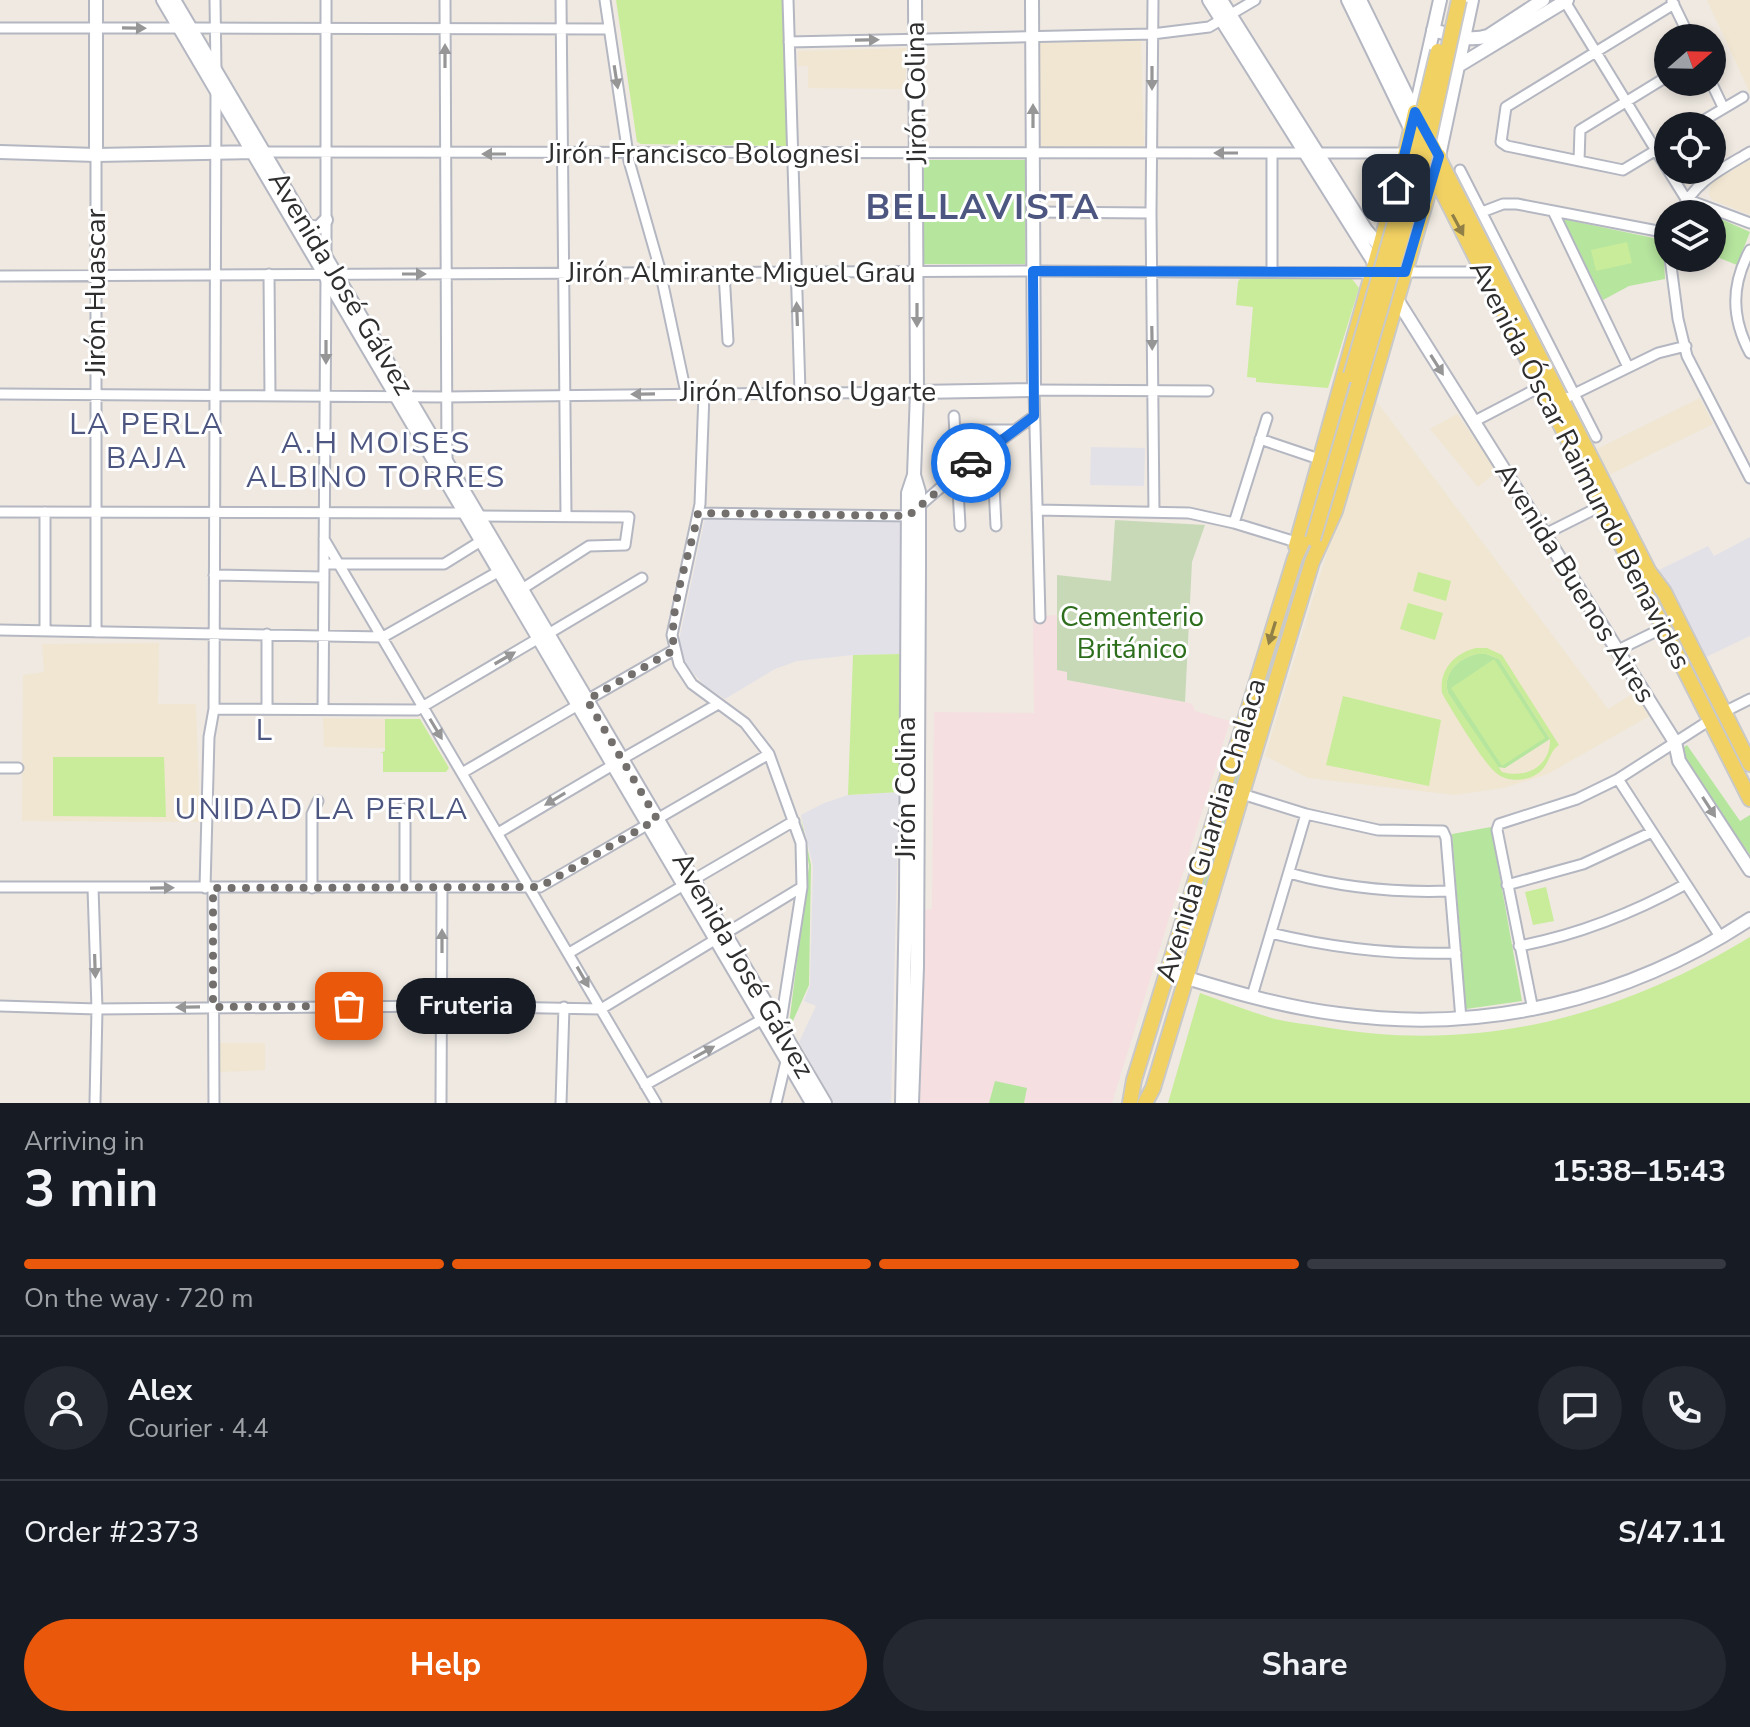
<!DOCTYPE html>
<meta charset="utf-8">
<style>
:root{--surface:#171b24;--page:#242831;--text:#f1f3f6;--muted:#9ea1a6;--line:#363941;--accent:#ea580c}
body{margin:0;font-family:"Nunito Sans",sans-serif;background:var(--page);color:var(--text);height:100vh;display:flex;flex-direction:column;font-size:30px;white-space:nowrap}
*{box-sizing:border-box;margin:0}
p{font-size:26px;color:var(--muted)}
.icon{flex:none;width:44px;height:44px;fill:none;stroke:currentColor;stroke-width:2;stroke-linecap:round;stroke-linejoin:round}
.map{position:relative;height:1103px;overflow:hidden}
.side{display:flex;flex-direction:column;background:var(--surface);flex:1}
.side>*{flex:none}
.needle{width:52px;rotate:70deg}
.fabs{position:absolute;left:1654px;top:24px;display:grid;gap:16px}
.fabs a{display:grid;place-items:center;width:72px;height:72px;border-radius:50%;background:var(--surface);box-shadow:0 4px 12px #0003;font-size:40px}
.pin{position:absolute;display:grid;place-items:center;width:68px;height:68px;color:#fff;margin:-34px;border-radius:16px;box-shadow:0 4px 12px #0006}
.courier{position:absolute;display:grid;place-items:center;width:80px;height:80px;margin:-40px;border:6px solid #1a73e8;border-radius:50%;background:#fff;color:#222;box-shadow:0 2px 10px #0007}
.bubble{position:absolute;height:56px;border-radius:28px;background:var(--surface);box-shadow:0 4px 12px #0003;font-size:26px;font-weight:700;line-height:56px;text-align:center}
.overview em{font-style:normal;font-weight:700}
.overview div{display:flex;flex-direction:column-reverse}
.overview{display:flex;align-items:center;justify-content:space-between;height:136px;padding:0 24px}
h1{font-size:52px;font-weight:700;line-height:60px}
.bar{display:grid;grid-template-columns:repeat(4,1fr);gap:12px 8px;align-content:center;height:96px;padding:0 24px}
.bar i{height:10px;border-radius:6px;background:var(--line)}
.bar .selected{background:var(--accent)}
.bar p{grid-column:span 4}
.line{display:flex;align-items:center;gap:20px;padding:0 24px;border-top:2px solid var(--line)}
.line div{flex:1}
.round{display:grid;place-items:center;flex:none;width:84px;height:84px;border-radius:42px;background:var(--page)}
.button{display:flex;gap:16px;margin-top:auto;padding:16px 24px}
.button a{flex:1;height:92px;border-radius:48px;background:var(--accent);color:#fff;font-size:32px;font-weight:700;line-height:92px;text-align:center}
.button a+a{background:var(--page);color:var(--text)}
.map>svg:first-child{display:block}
.industrial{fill:#e3e1e8}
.education{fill:#f0e6d1}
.medical{fill:#f5dfe0}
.green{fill:#b6e59e}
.cemetery{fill:#c8d9b8}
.pitch{fill:#c9ec9a;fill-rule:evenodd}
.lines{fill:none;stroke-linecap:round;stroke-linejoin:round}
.street-casing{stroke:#b4b7c1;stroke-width:13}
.secondary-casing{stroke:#b4b7c1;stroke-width:16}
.primary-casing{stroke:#c9c9c9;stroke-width:18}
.street{stroke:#fff;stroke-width:9}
.secondary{stroke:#fff;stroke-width:12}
.primary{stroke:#f2d163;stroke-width:14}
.primary-bridge-casing{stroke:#c9c9c9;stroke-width:18;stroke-linecap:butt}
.primary-bridge{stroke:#f2d163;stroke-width:14}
.oneway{fill:#969696}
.oneway2{fill:#908048}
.done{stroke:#726f6d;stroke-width:8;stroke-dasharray:0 14.4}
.route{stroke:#1a73e8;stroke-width:10}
.labels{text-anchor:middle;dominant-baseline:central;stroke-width:6;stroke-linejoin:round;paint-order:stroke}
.street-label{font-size:28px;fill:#2e2e2e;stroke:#fff}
.park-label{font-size:28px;fill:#2c6e1b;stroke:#fff}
.neighbourhood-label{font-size:30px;letter-spacing:2px;fill:#4d5680;stroke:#fff}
.district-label{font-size:36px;font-weight:bold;letter-spacing:2px;fill:#4d5680;stroke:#fff}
</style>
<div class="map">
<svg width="1750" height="1103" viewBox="0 0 1750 1103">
<rect width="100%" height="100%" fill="#efe9e1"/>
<!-- industrial -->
<path class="industrial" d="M1091 447 1145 448 1144 486 1090 485Z
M705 518H901V654L853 655 797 661 775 669 725 699 705 686 686 665 679 640Z
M1750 537V636L1704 658 1659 570 1708 546 1714 556Z
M899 792 891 1103H834L799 1042 816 1006 804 1001 810 985 813 866 801 815 824 803 848 795Z"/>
<!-- education -->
<path class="education" d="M1707 0H1750V93Z
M1141 41 1144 146 1041 148 1038 43Z
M907 48 905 89 808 88V66H798V51Z
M1750 160V215L1713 200 1709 195 1711 182Z
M1374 398 1608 709 1636 692 1651 715 1548 774 1503 788 1455 795 1308 778 1265 756Z
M1700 398 1713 424 1609 475 1597 449Z
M1457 414 1497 471 1478 487 1430 429Z
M159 643 158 704H196L200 822 22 821 23 675 44 672 42 644Z
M323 718 385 719V748L324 747Z
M219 1043H265V1070L219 1072Z"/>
<!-- medical -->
<path class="medical" d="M1057 615V670L1067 672V680L1185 702 1192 704 1195 711 1230 721 1112 1103H920L925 910 932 909 934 712 1034 713 1033 617Z"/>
<!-- green -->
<path class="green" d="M921 160H1025V264H922Z
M1712 215 1750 232 1737 265 1712 255Z
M1563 219 1663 240 1665 279 1629 286 1603 300Z
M1314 526 1200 908 1196 907 1278 629Z
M1477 654H1486L1499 659 1550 739 1505 768 1497 767 1448 693C1442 673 1459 658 1477 654Z
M1687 745 1740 821 1750 815V855L1687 765 1683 748Z
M801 817 811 865 809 985 788 1032 809 866Z
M1491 827 1522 1001 1466 1009 1452 834Z
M995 1081 1027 1088 1024 1103H989Z"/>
<!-- cemetery -->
<path class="cemetery" d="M1115 520 1205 525 1192 562 1185 702 1067 680V672L1057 670V575L1111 581Z"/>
<!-- pitch -->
<path class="pitch" d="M616 0H786L791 144 788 146 641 144 637 142Z
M1627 242 1632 263 1596 271 1591 250Z
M1349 275 1359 288 1328 388 1256 382V378L1247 377 1253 307 1236 305 1238 282 1241 277Z
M1418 572 1451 581 1446 601 1413 591Z
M1408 603 1443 613 1435 640 1400 629Z
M1476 648H1487L1502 655 1559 745C1549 751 1549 767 1537 774 1525 782 1505 782 1495 772 1483 762 1450 708 1442 693 1439 669 1455 653 1476 648ZM1477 654H1486L1499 659 1550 739C1551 766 1526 779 1502 772L1448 693C1442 673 1459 658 1477 654Z
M901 654 899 792 848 795 853 655Z
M1494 659 1545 738 1502 766 1451 688Z
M1343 696 1441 720 1429 786 1326 765Z
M385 719H420L449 768 446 772H383V753H380L385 751Z
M53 757H164L166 817 53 816Z
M1546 887 1554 921 1533 925 1525 892Z
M1750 937V1103H1168L1200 993C1225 1002 1250 1012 1275 1019 1291 1023 1308 1024 1324 1027 1476 1054 1619 1017 1750 937Z"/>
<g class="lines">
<!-- street casing -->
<g class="street-casing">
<path id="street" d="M215 0 216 70
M326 0V258
M445 0 447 461
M561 0 566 515
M605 0 629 161 659 266 686 393
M788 0 800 392
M1153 0 1151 213 1154 512
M1564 0 1668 170
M1672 1 1690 38
M0 28H180
M191 28 609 29
M789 42 1152 34 1209 27 1255 0
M1711 82 1723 107
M1694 126 1743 97
M1668 143 1623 170 1507 146 1501 142 1506 107 1674 4
M264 152 1406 153
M1272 153V271
M1579 161 1580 130 1668 76
M1460 170 1596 437
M1668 170 1686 199 1750 223
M1553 211 1628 367
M1033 212 1151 213
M1482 212 1503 204H1517L1668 233
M1679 214C1695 181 1720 170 1750 152
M1750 250C1731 285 1731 317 1750 353
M1670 258 1678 319 1687 356 1750 478
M1403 272H1481
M724 273 728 341
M269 274 270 396
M0 276 1033 271 1376 273
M704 393 700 504 672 635 679 664 692 684 745 723 769 754 801 843 802 887 780 1028
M0 394 445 397 917 392
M1568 397 1658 353 1686 346
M954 416 960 526
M1473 422 1540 387
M955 430H1015
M1260 439 1319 459
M992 447 996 526
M1037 510 1189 513 1234 523 1296 542
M0 512 466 513
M698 513 908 516 956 474 1034 416
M478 516 629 517 625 545 589 546 522 589
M1234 523 1267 418
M1545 534 1601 506
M324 539 656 1103
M324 564H444L481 541
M214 575 324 577
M1040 618 1034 390 1208 391
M0 630 383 637 503 569
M45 631V512
M96 632V155
M548 634 642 578
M1618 650 1663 628
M587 700 674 650
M214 709 417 710 539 638
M267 709V634
M323 709 326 277
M1724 712 1750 699
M622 759 718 704
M0 768H18
M462 773 578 705
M1618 779 1721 938
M1242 794 1306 814 1378 830 1443 831 1446 838 1461 1019
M402 808 405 821V887
M498 833 613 765
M1289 873C1343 888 1394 893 1450 891
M693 880 794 821
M1507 885 1583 864 1652 832
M0 887H540L769 754
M93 888 97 1009 95 1103
M205 888 209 737 214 709 216 90
M213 888 214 1103
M312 888V814L318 801
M1271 933C1333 948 1392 955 1456 953
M1519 946C1578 935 1633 913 1686 884
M569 953 684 885
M1252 996 1306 814
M0 1006 97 1009 442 1006 601 1009 802 887
M1533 1010 1497 830 1499 824 1577 799 1618 779 1710 720
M645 1085 763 1019
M441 1103 442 888
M561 1103 564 1007
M776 1103 787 1057"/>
</g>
<!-- secondary casing -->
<g class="secondary-casing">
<path id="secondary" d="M163 0 812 1103
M174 0 825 1103
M1209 0 1375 264
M1221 0 1366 230 1383 250
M1348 0 1411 130
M1360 0 1415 112
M1433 30C1451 35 1469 42 1488 36L1543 0
M1458 66 1567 0
M1415 112 1440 0
M0 152 96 155 257 152
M96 155V0
M1439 156 1472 0
M308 226 318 228 326 220
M1396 298 1675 742 1679 761 1750 870
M917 392 1034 390 1032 0
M1167 972C1223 989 1281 1007 1339 1014 1485 1034 1627 1000 1750 919
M902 1103 906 897 908 493 914 475 917 392 915 0
M912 1103 917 967 919 568V492L914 475"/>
</g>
<!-- primary casing -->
<g class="primary-casing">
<path id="primary" d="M1415 112 1649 572 1664 592 1750 764
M1433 173 1750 799
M1296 546 1403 164 1415 112
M1130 1103 1134 1080 1295 558 1305 536
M1145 1103 1153 1088 1312 562 1335 511 1439 156"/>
</g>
<!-- street -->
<use href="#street" class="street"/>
<!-- secondary -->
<use href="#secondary" class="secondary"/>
<!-- primary -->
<use href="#primary" class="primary"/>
<!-- primary-bridge casing -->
<g class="primary-bridge-casing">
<path id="primary-bridge" d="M1351 375 1406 184 1438 51
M1313 539 1423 164 1459 0"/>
</g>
<!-- primary-bridge -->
<use href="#primary-bridge" class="primary-bridge"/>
</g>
<!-- one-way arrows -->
<defs><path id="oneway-solid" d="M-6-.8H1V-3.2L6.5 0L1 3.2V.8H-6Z" transform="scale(2)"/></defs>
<g class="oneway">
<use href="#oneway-solid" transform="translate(134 28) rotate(1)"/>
<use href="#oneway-solid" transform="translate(867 40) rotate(-1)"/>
<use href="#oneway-solid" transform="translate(445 56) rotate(-90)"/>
<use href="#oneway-solid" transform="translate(616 77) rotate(81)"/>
<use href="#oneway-solid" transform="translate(1152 78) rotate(90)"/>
<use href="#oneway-solid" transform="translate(1033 116) rotate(-90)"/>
<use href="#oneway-solid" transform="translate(1226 153) rotate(180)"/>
<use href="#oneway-solid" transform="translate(494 154) rotate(180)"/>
<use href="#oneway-solid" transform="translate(414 274)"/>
<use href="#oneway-solid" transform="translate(797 314) rotate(-92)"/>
<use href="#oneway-solid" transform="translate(917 315) rotate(90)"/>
<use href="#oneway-solid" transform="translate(1152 338) rotate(89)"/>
<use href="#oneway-solid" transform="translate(326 352) rotate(90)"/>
<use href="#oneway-solid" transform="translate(1437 365) rotate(58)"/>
<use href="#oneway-solid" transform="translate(643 394) rotate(179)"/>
<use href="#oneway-solid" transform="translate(505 658) rotate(-30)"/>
<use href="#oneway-solid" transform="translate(436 729) rotate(59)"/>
<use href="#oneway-solid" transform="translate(555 799) rotate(149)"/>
<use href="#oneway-solid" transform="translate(1709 807) rotate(57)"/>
<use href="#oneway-solid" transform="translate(162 888) rotate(-1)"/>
<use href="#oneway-solid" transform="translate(442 941) rotate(-90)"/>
<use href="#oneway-solid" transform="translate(95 966) rotate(88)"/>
<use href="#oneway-solid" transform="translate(583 977) rotate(60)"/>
<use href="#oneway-solid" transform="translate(188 1007) rotate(179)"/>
<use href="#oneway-solid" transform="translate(704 1052) rotate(-29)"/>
</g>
<g class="oneway2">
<use href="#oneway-solid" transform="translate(1458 225) rotate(62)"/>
<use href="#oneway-solid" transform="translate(1272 633) rotate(107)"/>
</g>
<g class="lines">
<!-- done -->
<path class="done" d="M349 1006 213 1007V888L540 887 657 819 587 700 674 650C668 606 690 557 698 513L908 516 971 463"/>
<!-- route -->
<path class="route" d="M971 463 1034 416 1033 271 1405 272 1439 156 1415 112 1396 188"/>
</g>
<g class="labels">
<!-- street labels -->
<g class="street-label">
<text transform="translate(916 93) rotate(-91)">Jirón Colina</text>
<text x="703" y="154">Jirón Francisco Bolognesi</text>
<text x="741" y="273">Jirón Almirante Miguel Grau</text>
<text transform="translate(341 283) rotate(59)">Avenida José Gálvez</text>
<text transform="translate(96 292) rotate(-90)">Jirón Huascar</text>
<text x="808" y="392">Jirón Alfonso Ugarte</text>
<text transform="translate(1580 465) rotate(63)">Avenida Óscar Raimundo Benavides</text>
<text transform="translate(1575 583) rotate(58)">Avenida Buenos Aires</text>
<text transform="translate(906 788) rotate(-90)">Jirón Colina</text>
<text transform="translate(1211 830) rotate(-73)">Avenida Guardia Chalaca</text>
<text transform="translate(743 965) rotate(60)">Avenida José Gálvez</text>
</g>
<!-- park labels -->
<g class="park-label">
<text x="1132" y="617">Cementerio<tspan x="1132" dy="32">Británico</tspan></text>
</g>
<!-- neighbourhood labels -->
<g class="neighbourhood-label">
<text x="147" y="424">LA PERLA<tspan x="147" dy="34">BAJA</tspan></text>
<text x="376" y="443">A.H MOISES<tspan x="376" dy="34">ALBINO TORRES</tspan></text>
<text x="265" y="730">L</text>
<text x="322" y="809">UNIDAD LA PERLA</text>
</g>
<!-- district labels -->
<g class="district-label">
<text x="983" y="207">BELLAVISTA</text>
</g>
</g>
</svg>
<div class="fabs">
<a><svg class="needle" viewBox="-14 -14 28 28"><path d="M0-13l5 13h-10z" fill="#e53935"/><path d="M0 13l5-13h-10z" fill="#9ea1a6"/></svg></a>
<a><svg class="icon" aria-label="locate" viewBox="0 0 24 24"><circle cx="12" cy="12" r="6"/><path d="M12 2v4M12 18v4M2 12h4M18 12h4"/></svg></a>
<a><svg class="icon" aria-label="layers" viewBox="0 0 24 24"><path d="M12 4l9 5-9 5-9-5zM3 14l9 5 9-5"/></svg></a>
</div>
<div class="pin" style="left:349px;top:1006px;background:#ea580c"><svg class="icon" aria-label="bag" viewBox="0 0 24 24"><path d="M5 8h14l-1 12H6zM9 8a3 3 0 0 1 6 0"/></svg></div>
<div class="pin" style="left:1396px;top:188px;background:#1f2937"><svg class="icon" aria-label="home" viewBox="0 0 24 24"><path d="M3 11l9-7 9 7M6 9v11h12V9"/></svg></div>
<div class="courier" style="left:971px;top:463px"><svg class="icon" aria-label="car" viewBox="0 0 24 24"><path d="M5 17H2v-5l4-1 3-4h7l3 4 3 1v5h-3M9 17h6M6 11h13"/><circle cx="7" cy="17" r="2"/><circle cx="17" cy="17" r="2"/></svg></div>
<div class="bubble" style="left:396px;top:978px;width:140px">Fruteria</div>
</div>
<section class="side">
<div class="overview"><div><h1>3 min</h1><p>Arriving in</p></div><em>15:38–15:43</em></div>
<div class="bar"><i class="selected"></i><i class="selected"></i><i class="selected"></i><i></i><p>On the way · 720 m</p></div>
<div class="line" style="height:144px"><a class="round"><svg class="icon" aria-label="person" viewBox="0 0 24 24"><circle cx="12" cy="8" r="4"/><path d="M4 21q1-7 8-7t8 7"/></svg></a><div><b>Alex</b><p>Courier · 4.4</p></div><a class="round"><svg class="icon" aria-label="chat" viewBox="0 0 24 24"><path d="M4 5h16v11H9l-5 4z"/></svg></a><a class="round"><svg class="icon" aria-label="phone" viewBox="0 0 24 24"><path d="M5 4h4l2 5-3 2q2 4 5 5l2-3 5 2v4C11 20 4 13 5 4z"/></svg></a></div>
<div class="line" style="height:104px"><div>Order #2373</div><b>S/47.11</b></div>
<div class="button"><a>Help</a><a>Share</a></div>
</section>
